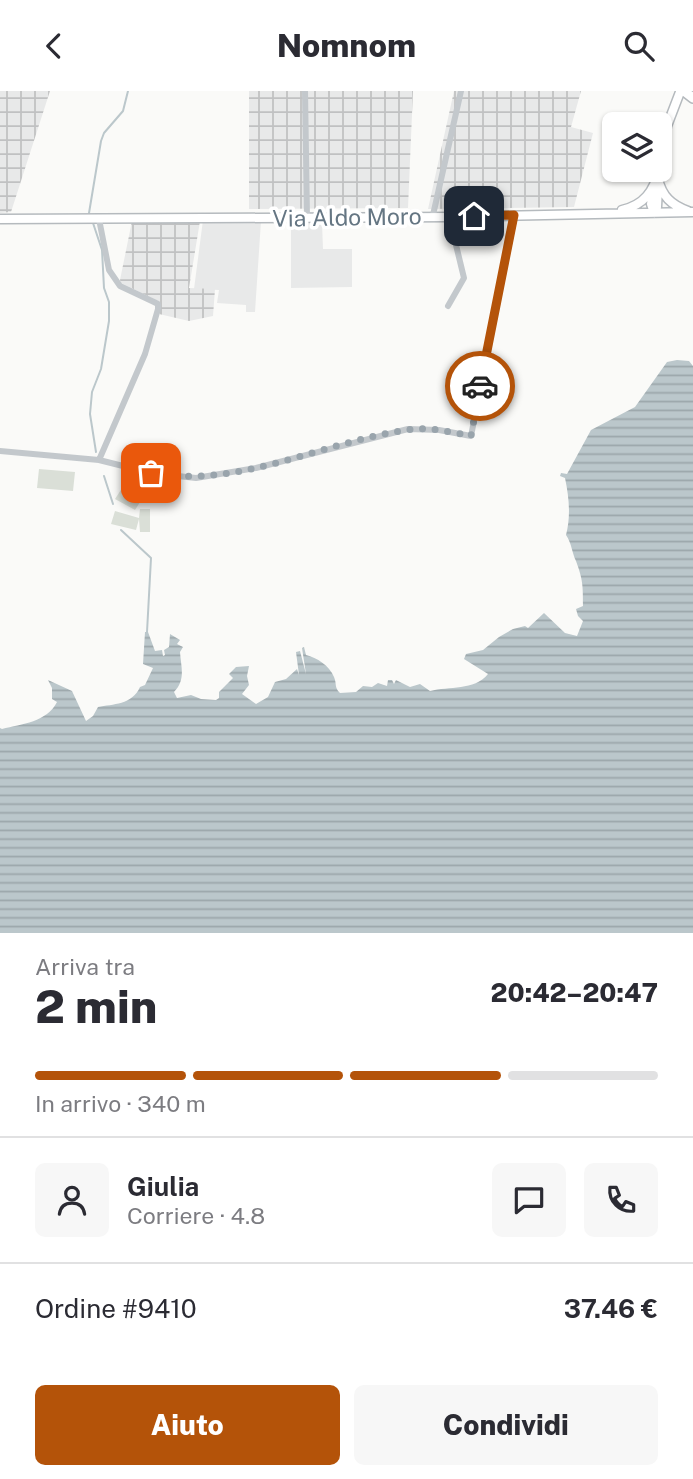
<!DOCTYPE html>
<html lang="it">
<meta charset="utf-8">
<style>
:root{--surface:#fff;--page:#f7f7f7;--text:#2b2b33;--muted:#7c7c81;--line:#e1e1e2;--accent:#b45309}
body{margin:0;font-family:"Public Sans",sans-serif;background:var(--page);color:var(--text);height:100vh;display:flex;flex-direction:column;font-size:26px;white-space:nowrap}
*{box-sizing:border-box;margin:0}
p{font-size:23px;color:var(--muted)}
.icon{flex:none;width:38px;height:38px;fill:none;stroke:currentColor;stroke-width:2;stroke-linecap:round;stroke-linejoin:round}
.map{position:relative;height:842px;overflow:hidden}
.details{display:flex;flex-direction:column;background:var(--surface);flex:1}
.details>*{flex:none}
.buttons{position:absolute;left:602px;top:21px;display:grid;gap:14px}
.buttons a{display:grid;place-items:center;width:70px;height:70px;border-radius:10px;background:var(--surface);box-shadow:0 2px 5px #0004;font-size:35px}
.pin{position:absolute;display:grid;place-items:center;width:60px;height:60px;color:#fff;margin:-30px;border-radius:14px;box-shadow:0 4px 10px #0006}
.courier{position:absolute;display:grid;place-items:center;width:70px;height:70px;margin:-35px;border:5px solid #b45309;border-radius:50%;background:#fff;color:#222;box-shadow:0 2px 9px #0007}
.overview em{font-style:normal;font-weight:800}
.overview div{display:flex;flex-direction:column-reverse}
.overview{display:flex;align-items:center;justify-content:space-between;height:119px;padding:0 35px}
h1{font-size:46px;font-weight:800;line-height:52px}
.bar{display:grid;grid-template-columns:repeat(4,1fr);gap:10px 7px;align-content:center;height:84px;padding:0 35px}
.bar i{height:9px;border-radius:5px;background:var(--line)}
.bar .selected{background:var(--accent)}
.bar p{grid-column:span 4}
.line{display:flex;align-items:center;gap:18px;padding:0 35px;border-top:2px solid var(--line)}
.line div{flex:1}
.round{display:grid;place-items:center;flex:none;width:74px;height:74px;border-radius:10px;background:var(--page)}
.cta{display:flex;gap:14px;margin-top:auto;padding:14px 35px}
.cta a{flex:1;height:80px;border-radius:10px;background:var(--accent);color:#fff;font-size:28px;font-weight:800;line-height:80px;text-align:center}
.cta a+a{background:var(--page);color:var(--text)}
header{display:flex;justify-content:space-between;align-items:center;height:91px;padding:0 35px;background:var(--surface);font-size:32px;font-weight:800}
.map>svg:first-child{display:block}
.built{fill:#e8e9e9}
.industrial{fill:url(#industrial-grid)}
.green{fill:#dadfd7}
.water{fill:url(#water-rules)}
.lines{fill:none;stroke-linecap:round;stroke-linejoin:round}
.stream{stroke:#bbc7cb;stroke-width:2}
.major-casing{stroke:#b5babe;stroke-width:11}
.highway-casing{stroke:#b4b9bd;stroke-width:12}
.minor{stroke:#c3c8cc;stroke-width:6}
.major{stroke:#fff;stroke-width:8}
.highway{stroke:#fff;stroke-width:9}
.done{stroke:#99a4ac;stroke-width:7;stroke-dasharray:0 12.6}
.route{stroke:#b45309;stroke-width:9}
.labels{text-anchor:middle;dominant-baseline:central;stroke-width:7;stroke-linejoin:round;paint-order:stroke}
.street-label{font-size:23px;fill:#657683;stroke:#fff}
</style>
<header><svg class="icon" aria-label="back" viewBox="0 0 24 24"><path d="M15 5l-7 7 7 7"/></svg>Nomnom<svg class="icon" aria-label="search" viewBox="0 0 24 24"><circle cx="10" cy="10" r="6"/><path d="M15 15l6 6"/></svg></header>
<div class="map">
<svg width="693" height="842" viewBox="0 0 693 842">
<defs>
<pattern id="industrial-grid" width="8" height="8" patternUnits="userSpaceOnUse" patternTransform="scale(1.75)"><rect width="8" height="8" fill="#e8e9e9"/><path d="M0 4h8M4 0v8" fill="none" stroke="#c0c1c2"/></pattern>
<pattern id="water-rules" width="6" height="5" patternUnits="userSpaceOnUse" patternTransform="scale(1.75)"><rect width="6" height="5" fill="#bbc7cb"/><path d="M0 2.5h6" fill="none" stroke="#9ca6aa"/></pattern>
</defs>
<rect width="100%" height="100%" fill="#fafaf8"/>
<!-- built -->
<path class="built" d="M203 129 261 130 255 221H246V214L217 212 219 199 194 198Z
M322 132 323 158H352V196L291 197V133Z"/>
<!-- industrial -->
<path class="industrial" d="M0 0H50L11 121 0 122Z
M249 0H413L408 117 249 118Z
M454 0H581L571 36 593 42 574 116 428 118Z
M132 130H200L189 197 215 198 213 225 189 230 159 223 160 211 121 192 120 189Z"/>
<!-- green -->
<path class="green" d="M39 378 75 381 73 400 37 397Z
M128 388 147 400 135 419 115 408Z
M140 418H150V441H140L139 428 136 439 111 433 115 420 139 427Z"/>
<!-- water -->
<path class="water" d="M677 269 689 270 693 275V842H0V637L2 638C22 633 47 631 57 611L52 608V597L48 589 72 600 86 630 93 625 98 616C113 613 132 614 140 596L145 594 153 577 143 573 145 541H148L155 560 162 559 163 565 165 564 164 559 169 556 170 543 180 549 177 553 183 556 180 561C181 576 186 589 174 601L177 607 191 604 201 608 216 609 219 607V601L233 587 229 583 236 576 249 575 247 585 249 594 242 603 256 613 268 606 275 591 286 588 297 578 299 584 296 561 300 560 306 583 302 557 304 556 306 564C317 567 329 574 334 586 337 593 334 596 340 602L356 601 363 595 372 596 378 592 387 595 388 589H392L394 593 396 589 410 596 420 593 430 600C449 595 474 600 488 583L464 568 466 563 483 559 499 546 513 538 525 535 528 537 544 522 565 542 577 545 583 530 578 525 576 518 583 515C583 495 583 489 576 470 572 462 572 453 566 444 571 425 569 406 565 387L560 385 561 382 567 383 591 339 635 316 667 271Z"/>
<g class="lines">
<!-- stream -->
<path class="stream" d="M89 122 101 50 104 42 123 20 128 0
M93 132 102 159 104 197 109 211V230L101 278 92 301 90 323 96 361
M104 385 113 413
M121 439 151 467 147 541"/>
<!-- major casing -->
<g class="major-casing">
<path id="major" d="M660 74 667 35 680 1
M658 88C662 105 671 114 688 120
M654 98 651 113 654 122
M622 119C644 114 654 100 659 79
M654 122 657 116 658 95
M0 128 453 126 693 121"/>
</g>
<!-- highway casing -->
<g class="highway-casing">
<path id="highway" d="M684 0 693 7"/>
</g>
<!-- minor -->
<path class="minor" d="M305 0 307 126
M433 124 461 0
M99 128 109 179 120 195 154 211 158 213V218L145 263 99 369
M448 215 464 187 456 154 453 126
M0 360 99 369 151 382 196 387 256 377 408 338 439 339 471 345 515 124"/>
<!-- major -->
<use href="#major" class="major"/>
<!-- highway -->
<use href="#highway" class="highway"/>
</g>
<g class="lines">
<!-- done -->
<path class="done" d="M151 382C239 398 322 351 407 339 428 335 450 341 471 345L480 295"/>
<!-- route -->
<path class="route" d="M474 125 514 124 480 295"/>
</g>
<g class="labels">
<!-- street labels -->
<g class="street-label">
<text transform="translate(347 126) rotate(-1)">Via Aldo Moro</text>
</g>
</g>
</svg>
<div class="buttons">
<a><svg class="icon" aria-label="layers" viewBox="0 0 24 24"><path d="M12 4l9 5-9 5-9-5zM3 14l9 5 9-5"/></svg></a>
</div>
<div class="pin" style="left:151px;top:382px;background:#ea580c"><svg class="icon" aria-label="bag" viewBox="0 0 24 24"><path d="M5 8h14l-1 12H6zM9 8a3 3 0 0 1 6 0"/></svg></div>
<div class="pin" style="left:474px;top:125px;background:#1f2937"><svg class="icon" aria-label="home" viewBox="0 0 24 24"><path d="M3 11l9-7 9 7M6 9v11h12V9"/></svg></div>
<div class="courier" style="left:480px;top:295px"><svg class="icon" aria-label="car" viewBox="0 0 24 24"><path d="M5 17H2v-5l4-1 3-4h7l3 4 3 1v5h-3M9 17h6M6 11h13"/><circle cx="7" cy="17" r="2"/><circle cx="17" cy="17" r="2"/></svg></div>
</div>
<section class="details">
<div class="overview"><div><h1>2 min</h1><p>Arriva tra</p></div><em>20:42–20:47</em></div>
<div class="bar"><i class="selected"></i><i class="selected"></i><i class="selected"></i><i></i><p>In arrivo · 340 m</p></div>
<div class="line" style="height:126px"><a class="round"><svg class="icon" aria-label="person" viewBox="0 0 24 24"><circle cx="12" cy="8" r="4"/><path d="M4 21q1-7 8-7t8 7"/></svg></a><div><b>Giulia</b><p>Corriere · 4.8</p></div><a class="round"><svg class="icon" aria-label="chat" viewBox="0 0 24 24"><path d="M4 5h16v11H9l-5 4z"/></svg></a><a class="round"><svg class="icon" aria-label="phone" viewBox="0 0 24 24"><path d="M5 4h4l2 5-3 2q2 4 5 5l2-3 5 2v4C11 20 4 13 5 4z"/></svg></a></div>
<div class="line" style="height:91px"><div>Ordine #9410</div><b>37.46 €</b></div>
<div class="cta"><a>Aiuto</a><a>Condividi</a></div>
</section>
